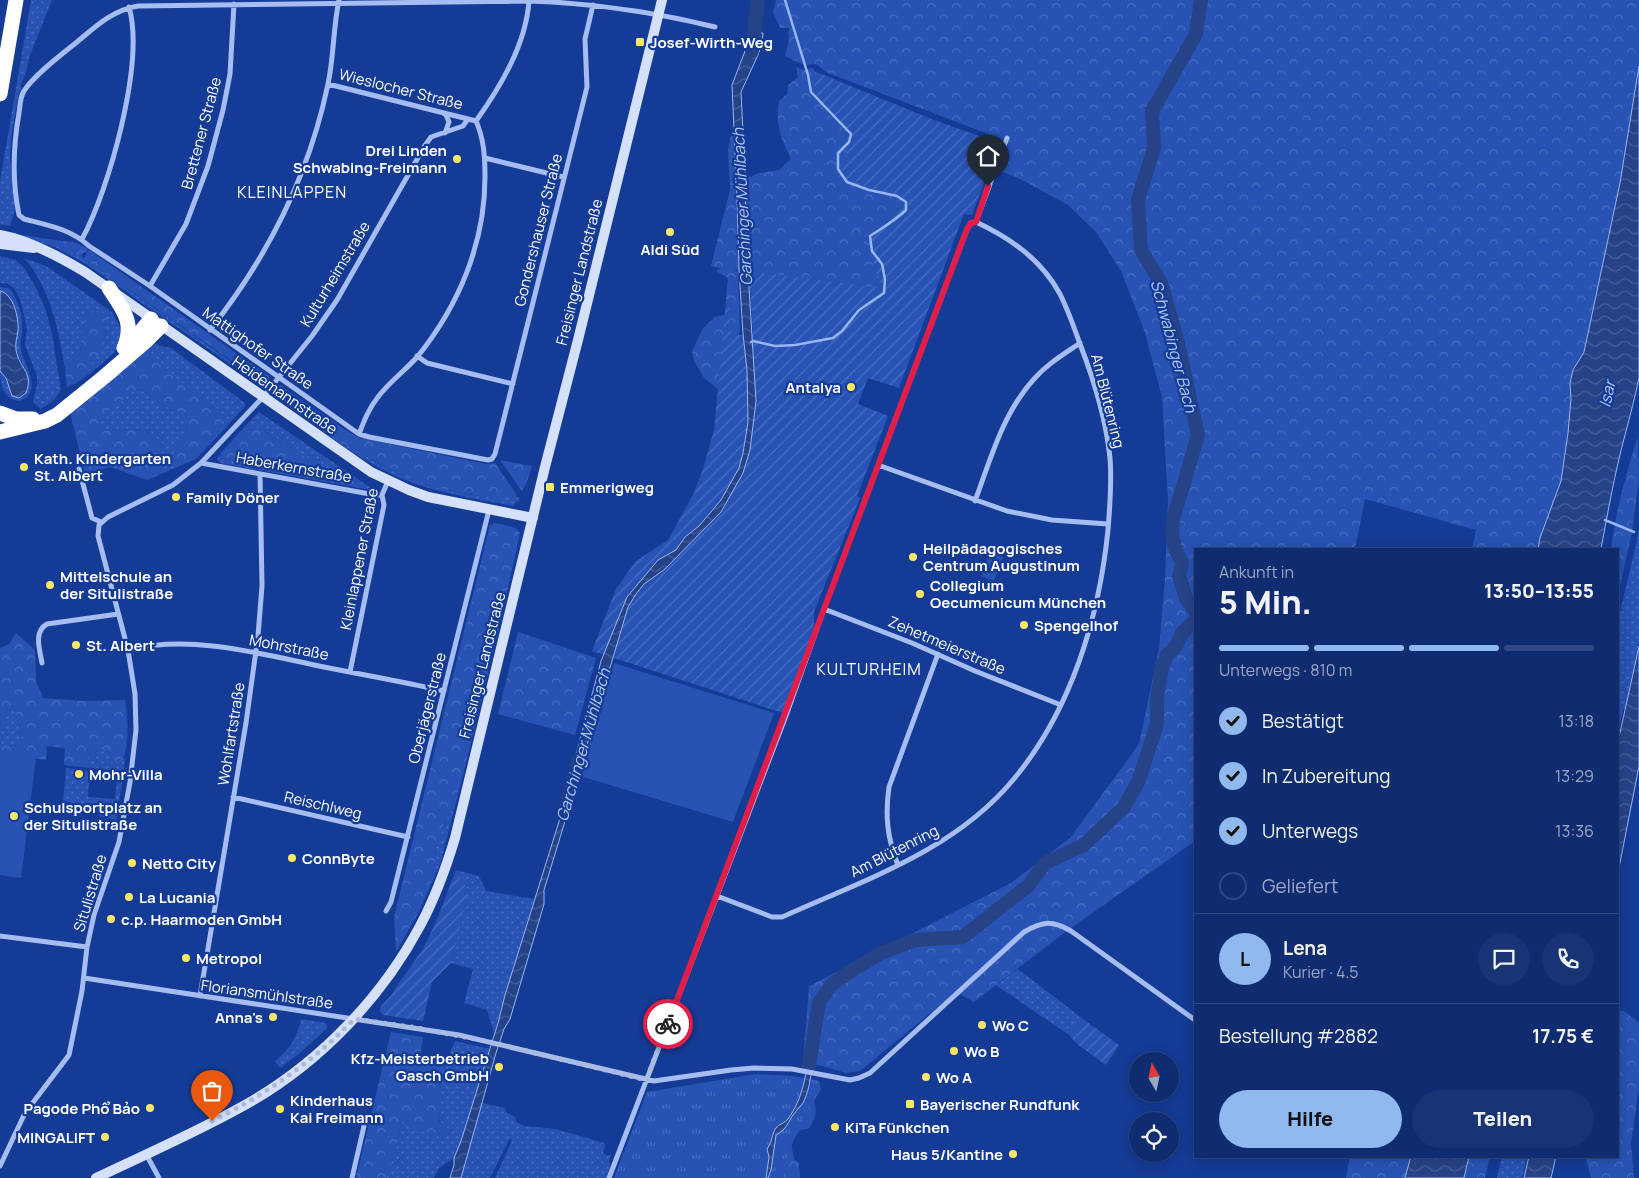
<!DOCTYPE html>
<html lang="de">
<meta charset="utf-8">
<style>
:root{--surface:#0f2c70;--page:#183475;--text:#f1f3f6;--muted:#9ba7c3;--line:#2f4883;--accent:#90b9f0}
body{margin:0;font-family:Manrope,sans-serif;background:var(--page);color:var(--text);height:100vh;display:flex;flex-direction:column;font-size:19px;white-space:nowrap}
*{box-sizing:border-box;margin:0}
p{font-size:16px;color:var(--muted)}
.icon{flex:none;width:28px;height:28px;fill:none;stroke:currentColor;stroke-width:2;stroke-linecap:round;stroke-linejoin:round}
.map{position:relative;flex:1;overflow:hidden}
.details{position:absolute;left:1194px;top:548px;width:425px;height:610px;display:flex;flex-direction:column;background:var(--surface);border-radius:0px;box-shadow:0 2px 12px #0003,0 0 0 1px var(--line)}
.details>*{flex:none}
.needle{width:32px;rotate:351deg}
.tools{position:absolute;left:1129px;top:1052px;display:grid;gap:10px}
.tools a{display:grid;place-items:center;width:50px;height:50px;border-radius:50%;background:var(--surface);box-shadow:0 2px 12px #0003,0 0 0 1px var(--line);font-size:25px}
.pin{position:absolute;display:grid;place-items:center;width:42px;height:42px;color:#fff;margin:-51px -21px;border-radius:50% 50% 50% 0;rotate:-45deg;box-shadow:0 0 5px #0007}
.pin .icon{rotate:45deg}
.courier{position:absolute;display:grid;place-items:center;width:50px;height:50px;margin:-25px;border:4px solid #e11d48;border-radius:50%;background:#fff;color:#222;box-shadow:0 1px 6px #0007}
.head em{font-style:normal;font-weight:800}
.head div{display:flex;flex-direction:column-reverse}
.head{display:flex;align-items:center;justify-content:space-between;height:85px;padding:0 25px}
h1{font-size:32px;font-weight:800;line-height:38px}
.bar{display:grid;grid-template-columns:repeat(4,1fr);gap:8px 5px;align-content:center;height:60px;padding:0 25px}
.bar i{height:6px;border-radius:4px;background:var(--line)}
.bar .on{background:var(--accent)}
.bar p{grid-column:span 4}
.line{display:flex;align-items:center;gap:12px;padding:0 25px;border-top:1px solid var(--line)}
.line div{flex:1}
.round{display:grid;place-items:center;flex:none;width:52px;height:52px;border-radius:26px;background:var(--page)}
ol{padding:0 25px;list-style:none}
li{display:flex;align-items:center;gap:15px;height:55px}
li p{margin-inline-start:auto}
li .icon{padding:5px;border-radius:50%;background:var(--accent);color:#111;stroke-width:4}
li:last-child{color:var(--muted)}
li i{width:28px;height:28px;border:2px solid var(--line);border-radius:50%}
.primary-button{display:flex;gap:10px;margin-top:auto;padding:10px 25px}
.primary-button a{flex:1;height:58px;border-radius:30px;background:var(--accent);color:#111;font-size:20px;font-weight:800;line-height:58px;text-align:center}
.primary-button a+a{background:var(--page);color:var(--text)}
.map>svg:first-child{display:block}
.grass{fill:url(#grass-dots)}
.forest{fill:url(#forest-crowns);fill-rule:evenodd}
.park{fill:url(#park-tufts)}
.garden{fill:url(#garden-furrows)}
.pitch{fill:#2853b5}
.water{fill:url(#water-waves);stroke:#98b6f5}
.lines{fill:none;stroke-linecap:round;stroke-linejoin:round}
.stream{stroke:#98b6f5;stroke-width:2.5}
.river{stroke:#274388;stroke-width:14}
.minor{stroke:#a5bdf2;stroke-width:5}
.secondary{stroke:#d4e0fc;stroke-width:10}
.motorway{stroke:#fff;stroke-width:15}
.done{stroke:#adbada;stroke-width:5;stroke-dasharray:0 9}
.route{stroke:#e11d48;stroke-width:6}
.poi-dot{fill:#ffe866;stroke:#143b96;stroke-width:2}
.labels{text-anchor:middle;dominant-baseline:central;stroke-width:4.5;stroke-linejoin:round;paint-order:stroke}
.poi-label{font-size:15px;font-weight:bold;fill:#fff;stroke:#143b96;text-anchor:start}
.street-label{font-size:15px;fill:#fff;stroke:#143b96}
.neighbourhood-label{font-size:16px;letter-spacing:1px;fill:#fff;stroke:#143b96}
.water-label{font-size:16px;font-style:italic;fill:#b2c8f9;stroke:#143b96}
</style>
<div class="map">
<svg width="1639" height="1178" viewBox="0 0 1639 1178">
<defs>
<pattern id="grass-dots" width="8" height="8" patternUnits="userSpaceOnUse" patternTransform="scale(1.25)"><rect width="8" height="8" fill="#2853b5"/><path d="M2 2h.1M6 6h.1" fill="none" stroke="#486dc0" stroke-width="1.8" stroke-linecap="round"/></pattern>
<pattern id="forest-crowns" width="20" height="18" patternUnits="userSpaceOnUse" patternTransform="scale(1.25)"><rect width="20" height="18" fill="#2853b5"/><path d="M2 6a3 3 0 1 1 6 0M12 15a3 3 0 1 1 6 0" fill="none" stroke="#486dc0"/></pattern>
<pattern id="park-tufts" width="24" height="20" patternUnits="userSpaceOnUse" patternTransform="scale(1.25)"><rect width="24" height="20" fill="#2853b5"/><path d="M3 7l-1-3M5 7V3M7 7l1-3M15 17l-1-3M17 17v-4M19 17l1-3" fill="none" stroke="#486dc0"/></pattern>
<pattern id="garden-furrows" width="10" height="10" patternUnits="userSpaceOnUse" patternTransform="scale(1.25)"><rect width="10" height="10" fill="#2853b5"/><path d="M-1 1l2-2M0 10L10 0M9 11l2-2" fill="none" stroke="#486dc0"/></pattern>
<pattern id="water-waves" width="16" height="10" patternUnits="userSpaceOnUse" patternTransform="scale(1.25)"><rect width="16" height="10" fill="#274388"/><path d="M0 5q4-4 8 0t8 0" fill="none" stroke="#475f9a"/></pattern>
</defs>
<rect width="100%" height="100%" fill="#143b96"/>
<!-- grass -->
<path class="grass" d="M31 0H52L30 55 25 75 20 86 22 87 18 96 11 139 10 157 15 210 10 226 0 224V182Z
M12 233 40 238 64 248 87 261 262 383H264L269 376 270 380 265 386 259 384 86 264 55 247Z
M0 256 16 260 25 269 37 290 46 311 52 334 61 390 53 401 41 409 33 402 37 384V376L25 345 27 329 21 302 15 289 8 284 0 283Z
M24 258 46 266 112 312 120 327 123 328 124 340C110 359 92 372 74 385 88 365 101 357 106 331L85 315 80 353 65 368C58 329 51 289 24 258Z
M0 287 10 289C18 301 23 314 22 330 22 336 20 343 21 349 24 366 44 392 20 401 4 400 0 385 0 371L7 381 24 396C31 388 27 372 22 362 19 358 16 354 16 348 15 342 18 335 18 328 18 317 13 294 0 291Z
M152 342 160 346 171 348 245 403V406L217 437 222 419 142 351Z
M140 389C147 393 150 397 156 401 172 412 186 409 187 433L177 446 175 456 162 454 160 443 145 429 100 431V413C120 409 124 391 140 389Z
M281 396C323 427 365 461 414 480 443 492 477 495 508 500L512 499 515 492 517 498 519 497V501L515 502 514 506C477 499 439 494 403 479 358 461 319 427 279 398Z
M259 412 368 486 375 489 371 490 220 463 217 459 221 453 224 458 281 469 296 475 340 482 336 476 263 430 247 424Z
M1639 531V642L1625 709H1623L1618 735V621Z
M9 706H13L22 736 20 746 1 745C0 731 2 719 9 706Z
M106 749 111 755 113 764 120 765 125 757 124 771 89 768 87 755Z
M66 768 90 771 88 797 115 799 117 777 123 778 116 820 99 816 100 812 83 809 82 812 73 810 74 803 63 801Z
M460 787 440 864 419 912 434 872 436 844Z
M456 870 479 876 486 891 534 899 494 1033 487 1010 464 1003 473 969 451 963 469 892Z
M1018 969 1083 1019 1069 1035 996 985Z
M301 1019 326 1023 327 1028 300 1053 280 1068 275 1061C290 1050 297 1037 301 1019Z
M455 1041 490 1049 461 1141 454 1158 439 1168 434 1178H386L398 1140 402 1120 410 1121 429 1132 446 1137C444 1132 441 1127 440 1122 433 1098 445 1063 455 1041Z
M482 1103 505 1108 506 1112 515 1117 516 1122 525 1126 556 1129 604 1143 605 1147 603 1153 606 1155H611L609 1160 610 1167 606 1178H495L512 1140 510 1138 490 1178H461Z
M1502 1156H1527L1522 1178H1497Z"/>
<!-- forest -->
<path class="forest" d="M776 0H1639V66L1620 183 1584 352 1573 370 1570 383 1571 399 1568 433 1561 481 1540 538 1538 549H1472L1476 530 1365 499 1355 549H1195V841L1068 930 974 1002 956 992 860 1071 847 1073 803 1061 809 986 1011 883 1071 837 1139 744 1159 649 1165 579 1168 500 1162 397 1144 330 1121 271 1096 232 1068 205 1020 179 998 170 1007 148 1004 140 828 73 816 64 804 65 785 56 788 45 789 28H780L773 12Z
M796 67 803 70 813 68 814 71 815 99 851 137 904 203 882 289 749 271 746 239 745 174 751 177 758 173 779 170 791 159C781 138 775 124 779 101L787 94 788 85 798 77Z
M733 127 737 194 739 270H734L738 272 740 331 735 341 721 391 704 378 694 361 692 351 703 328 715 317 727 314 728 278 716 271 720 268 711 266 730 190 728 149Z
M40 238 77 243 88 249 86 253 84 252 81 256 84 258 89 250 269 376 264 383 87 261 64 248Z
M99 310 107 316C106 331 105 345 96 358 90 368 81 375 74 385L72 384 67 388 65 368 80 353 85 315Z
M142 351 218 411 222 419 217 437 196 459 147 480 110 467 85 475 70 412ZM140 389C147 393 150 397 156 401 172 412 186 409 187 433L177 446 175 456 162 454 160 443 145 429 101 431 100 413C121 409 124 391 140 389Z
M280 385 350 433 360 438 486 464 495 463 515 492 512 499 508 500C477 495 443 492 414 480 370 462 315 425 278 394L277 390Z
M247 424 263 430 336 476 340 482 296 475 281 469 224 458 221 453Z
M1638 436 1639 480 1632 532 1618 595V549H1611C1616 510 1626 473 1638 436Z
M500 460 532 466 527 482 522 491Z
M495 523 516 528 520 533 501 620 460 787 436 844 434 872 419 912 396 952 394 917 490 525Z
M518 632 596 658 575 735 498 714Z
M16 633 35 650 36 681 43 698 84 701 125 700C128 718 130 750 120 765L113 764 111 755 106 749 87 755 89 768 64 765 65 748 47 746 46 760 0 754V648L9 644ZM9 706H13L22 736 20 746 2 745C0 731 2 719 9 706Z
M1618 1010 1624 1011 1639 1023V1087L1631 1144 1634 1178H1591L1586 1159V1156H1618Z
M391 1032 423 1037 420 1057 445 1063 438 1106 439 1121 449 1129 446 1137 413 1129 410 1121 402 1120 398 1140 386 1178H356Z
M810 1079 819 1081 821 1090 814 1100C817 1112 816 1118 809 1128L800 1130 791 1143 794 1159 799 1163 800 1178H768Z
M1350 1156H1411L1405 1178H1346Z
M1469 1156H1490L1485 1178H1464Z"/>
<!-- park -->
<path class="park" d="M756 1074 793 1076 819 1081 784 1163V1178H614L647 1092Z"/>
<!-- garden -->
<path class="garden" d="M814 71 934 120 999 143 972 215 964 214 899 388 868 378 858 404 888 416 857 496 860 498 814 612V630L783 713 592 651 616 589 636 561 668 540 694 493 703 469 714 430 728 278 731 335H753L749 271 882 288 864 236 904 203 841 176 851 137 815 99Z
M456 870 469 892 451 963 432 982 423 1021 383 1015 380 1011 381 1006 394 992V990L423 949 438 917Z
M1083 1019 1119 1045 1106 1065 1077 1044 1069 1035Z"/>
<!-- pitch -->
<path class="pitch" d="M990 552 1003 557 994 581 981 576Z
M614 663 774 713 733 822 580 776Z
M0 753 36 757 21 878 0 875Z"/>
<!-- water -->
<path class="water" d="M763 33 762 43 758 55 741 92 745 174 746 239 756 401 750 450 743 473 721 512 665 569 644 584 636 594 628 607 577 779 570 777 601 661 627 597 658 560 676 550 685 537 699 526 721 500 739 468 743 453 748 422 747 370 743 334 739 270 737 195 732 85 745 51 753 37V34Z
M1639 66V378C1635 397 1630 416 1625 435 1615 472 1608 511 1601 549H1538L1540 538 1561 481 1568 433 1571 399 1570 383 1573 370 1584 352 1620 183Z
M0 291C14 294 19 319 18 331 17 337 15 344 16 350 19 368 34 372 26 393L19 398 12 396 6 378 0 371Z
M1639 646V766L1618 873V742Z
M565 793 573 795 544 890V904L510 1019 504 1029 496 1053 461 1178H450L454 1165V1158L461 1141 498 1023 505 995 561 815Z
M808 1049H813C812 1067 811 1087 803 1103 800 1107 796 1111 793 1115 787 1124 786 1130 776 1135L771 1170 768 1178H766L769 1157 767 1149C773 1141 771 1135 776 1128 779 1124 785 1123 788 1119 803 1098 807 1074 808 1049Z
M1411 1156H1469L1464 1178H1405Z
M1529 1156H1556L1551 1178H1524Z"/>
<g class="lines">
<!-- stream -->
<path class="stream" d="M751 342 753 341 775 346 795 345 833 338 842 331 859 310 884 293 885 279 882 264 872 251 870 236C882 228 896 220 906 210V202L897 196 869 190 847 182 838 169V153L849 142 851 134 811 92 808 75 785 0
M1605 520 1634 532"/>
<!-- river -->
<path class="river" d="M752 51 758 0
M1195 611 1186 598 1179 577 1182 563 1175 548 1172 534 1173 520 1198 435 1178 343 1161 283 1141 250 1138 200 1154 148 1152 111 1196 34 1201 0
M565 811 579 760
M809 1066 819 1002 832 984 851 971 881 953 916 940 963 937 1029 885 1045 863 1084 845 1124 807 1139 780 1157 724V698L1162 668 1167 655 1176 646 1182 633 1195 621"/>
<!-- minor -->
<path class="minor" d="M593 5 585 39 587 87 495 454 492 459 488 460 369 437 359 434 150 286 89 246C71 229 47 225 24 219L19 215C12 181 13 147 19 113 20 106 20 97 24 91 34 75 62 54 77 42 96 26 113 10 138 6L529 1C592 3 654 12 715 27
M328 84 468 119
M443 113 446 115 449 122 445 133
M485 158 563 177
M976 222 1007 138
M82 239C109 190 145 62 129 7
M150 286 186 224 208 166 223 110 230 74 234 4
M210 330C267 258 309 175 328 84 334 56 333 28 339 0
M417 356 427 363 513 384
M359 434C364 421 369 408 378 397 390 381 406 370 418 356 459 305 485 243 485 177 485 157 484 139 476 121
M201 463 375 495H382
M878 465 1007 511 1052 520 1108 524
M79 469 92 518 101 522
M975 501C991 458 1003 413 1034 379 1047 364 1064 354 1080 343
M824 609 912 643 975 671 1061 705
M128 650C192 634 261 654 324 667 364 675 404 682 444 691
M42 663C40 650 33 632 47 624L118 614
M350 672 384 505 382 495 388 481
M233 797 408 837
M898 865C887 838 885 815 889 787L938 654
M717 896 772 917H782C864 880 954 851 1013 780 1071 711 1099 618 1108 530 1110 506 1112 482 1110 458 1106 419 1094 380 1080 344 1074 327 1068 310 1060 294 1041 259 1010 238 976 222
M386 911 391 902 489 510
M0 936 87 947
M84 978 459 1035 654 1081 731 1070 754 1068 792 1069 850 1080 859 1078 870 1073 1024 932C1043 921 1052 920 1071 931L1195 1020
M200 996 246 723 258 636 262 586 260 474
M146 1154 159 1178
M0 1166 25 1113 69 1055 82 991 87 947 94 915 119 842 130 782 136 730 135 694 128 650 98 536 99 525 108 517 173 485 201 463 263 397 312 336 337 300 424 147 431 137 463 126 468 119 476 121C501 86 526 44 529 1
M352 1178 364 1126
M609 1178 787 713 824 609 967 229 971 223 976 222"/>
<!-- secondary -->
<path class="secondary" d="M0 235C29 240 60 257 85 272L371 472 409 490 428 497 533 518
M0 244 34 248
M96 1178C148 1153 202 1130 252 1101 322 1060 382 997 420 926 435 898 446 868 455 838L545 467 578 340 662 0"/>
<!-- motorway -->
<path class="motorway" d="M0 94 16 0
M109 288C123 310 135 322 124 348
M128 347 151 319
M0 413 16 419H33
M0 432 45 421 57 415 104 377 147 340 161 326"/>
</g>
<g class="lines">
<!-- done -->
<path class="done" d="M212 1121C265 1095 313 1062 354 1019L418 1028 490 1042 646 1080 668 1024"/>
<!-- route -->
<path class="route" d="M668 1024C769 760 868 495 967 229L971 223 976 222 988 186"/>
</g>
<!-- markers -->
<g class="poi-dot">
<rect x="635" y="37" width="10" height="10" rx="2.5"/>
<circle cx="457" cy="159" r="5"/>
<circle cx="670" cy="232" r="5"/>
<circle cx="851" cy="387" r="5"/>
<circle cx="24" cy="467" r="5"/>
<rect x="545" y="482" width="10" height="10" rx="2.5"/>
<circle cx="176" cy="497" r="5"/>
<circle cx="913" cy="557" r="5"/>
<circle cx="50" cy="585" r="5"/>
<circle cx="920" cy="594" r="5"/>
<circle cx="1024" cy="625" r="5"/>
<circle cx="76" cy="645" r="5"/>
<circle cx="79" cy="774" r="5"/>
<circle cx="14" cy="816" r="5"/>
<circle cx="292" cy="858" r="5"/>
<circle cx="132" cy="863" r="5"/>
<circle cx="129" cy="897" r="5"/>
<circle cx="111" cy="919" r="5"/>
<circle cx="186" cy="958" r="5"/>
<circle cx="273" cy="1017" r="5"/>
<circle cx="982" cy="1025" r="5"/>
<circle cx="954" cy="1051" r="5"/>
<circle cx="499" cy="1067" r="5"/>
<circle cx="926" cy="1077" r="5"/>
<rect x="905" y="1099" width="10" height="10" rx="2.5"/>
<circle cx="150" cy="1108" r="5"/>
<circle cx="280" cy="1109" r="5"/>
<circle cx="835" cy="1127" r="5"/>
<circle cx="105" cy="1137" r="5"/>
<circle cx="1013" cy="1154" r="5"/>
</g>
<g class="labels">
<!-- poi labels -->
<g class="poi-label">
<text x="650" y="42">Josef-Wirth-Weg</text>
<text x="447" y="150" text-anchor="end">Drei Linden<tspan x="447" dy="17">Schwabing-Freimann</tspan></text>
<text x="670" y="249" text-anchor="middle">Aldi Süd</text>
<text x="841" y="387" text-anchor="end">Antalya</text>
<text x="34" y="458">Kath. Kindergarten<tspan x="34" dy="17">St. Albert</tspan></text>
<text x="560" y="487">Emmerigweg</text>
<text x="186" y="497">Family Döner</text>
<text x="923" y="548">Heilpädagogisches<tspan x="923" dy="17">Centrum Augustinum</tspan></text>
<text x="60" y="576">Mittelschule an<tspan x="60" dy="17">der Situlistraße</tspan></text>
<text x="930" y="585">Collegium<tspan x="930" dy="17">Oecumenicum München</tspan></text>
<text x="1034" y="625">Spengelhof</text>
<text x="86" y="645">St. Albert</text>
<text x="89" y="774">Mohr-Villa</text>
<text x="24" y="807">Schulsportplatz an<tspan x="24" dy="17">der Situlistraße</tspan></text>
<text x="302" y="858">ConnByte</text>
<text x="142" y="863">Netto City</text>
<text x="139" y="897">La Lucania</text>
<text x="121" y="919">c.p. Haarmoden GmbH</text>
<text x="196" y="958">Metropol</text>
<text x="263" y="1017" text-anchor="end">Anna's</text>
<text x="992" y="1025">Wo C</text>
<text x="964" y="1051">Wo B</text>
<text x="489" y="1058" text-anchor="end">Kfz-Meisterbetrieb<tspan x="489" dy="17">Gasch GmbH</tspan></text>
<text x="936" y="1077">Wo A</text>
<text x="290" y="1100">Kinderhaus<tspan x="290" dy="17">Kai Freimann</tspan></text>
<text x="920" y="1104">Bayerischer Rundfunk</text>
<text x="140" y="1108" text-anchor="end">Pagode Phổ Bảo</text>
<text x="845" y="1127">KiTa Fünkchen</text>
<text x="95" y="1137" text-anchor="end">MINGALIFT</text>
<text x="1003" y="1154" text-anchor="end">Haus 5/Kantine</text>
</g>
<!-- street labels -->
<g class="street-label">
<text transform="translate(401 89) rotate(14)">Wieslocher Straße</text>
<text transform="translate(201 133) rotate(-75)">Brettener Straße</text>
<text transform="translate(538 230) rotate(-76)">Gondershauser Straße</text>
<text transform="translate(579 272) rotate(-76)">Freisinger Landstraße</text>
<text transform="translate(335 274) rotate(-59)">Kulturheimstraße</text>
<text transform="translate(258 348) rotate(35)">Mattighofer Straße</text>
<text transform="translate(285 395) rotate(35)">Heidemannstraße</text>
<text transform="translate(1108 401) rotate(76)">Am Blütenring</text>
<text transform="translate(294 467) rotate(10)">Haberkernstraße</text>
<text transform="translate(359 559) rotate(-79)">Kleinlappener Straße</text>
<text transform="translate(947 645) rotate(23)">Zehetmeierstraße</text>
<text transform="translate(289 647) rotate(11)">Mohrstraße</text>
<text transform="translate(482 665) rotate(-76)">Freisinger Landstraße</text>
<text transform="translate(427 708) rotate(-76)">Oberjägerstraße</text>
<text transform="translate(231 734) rotate(-81)">Wohlfartstraße</text>
<text transform="translate(323 805) rotate(13)">Reischlweg</text>
<text transform="translate(894 851) rotate(-27)">Am Blütenring</text>
<text transform="translate(90 893) rotate(-73)">Situlistraße</text>
<text transform="translate(267 994) rotate(8)">Floriansmühlstraße</text>
</g>
<!-- neighbourhood labels -->
<g class="neighbourhood-label">
<text x="292" y="192">KLEINLAPPEN</text>
<text x="869" y="669">KULTURHEIM</text>
</g>
<!-- water labels -->
<g class="water-label">
<text transform="translate(742 207) rotate(-93)">Garchinger Mühlbach</text>
<text transform="translate(1174 346) rotate(75)">Schwabinger Bach</text>
<text transform="translate(1607 394) rotate(-78)">Isar</text>
<text transform="translate(583 745) rotate(-74)">Garchinger Mühlbach</text>
</g>
</g>
</svg>
<div class="tools">
<a><svg class="needle" viewBox="-14 -14 28 28"><path d="M0-13l5 13h-10z" fill="#e53935"/><path d="M0 13l5-13h-10z" fill="#9ba7c3"/></svg></a>
<a><svg class="icon" aria-label="locate" viewBox="0 0 24 24"><circle cx="12" cy="12" r="6"/><path d="M12 2v4M12 18v4M2 12h4M18 12h4"/></svg></a>
</div>
<div class="pin" style="left:212px;top:1121px;background:#ea580c"><svg class="icon" aria-label="bag" viewBox="0 0 24 24"><path d="M5 8h14l-1 12H6zM9 8a3 3 0 0 1 6 0"/></svg></div>
<div class="pin" style="left:988px;top:186px;background:#1f2937"><svg class="icon" aria-label="home" viewBox="0 0 24 24"><path d="M3 11l9-7 9 7M6 9v11h12V9"/></svg></div>
<div class="courier" style="left:668px;top:1024px"><svg class="icon" aria-label="bike" viewBox="0 0 24 24"><circle cx="6" cy="16" r="4"/><circle cx="18" cy="16" r="4"/><path d="M6 16l4-8h5l3 8M10 8l3 8H6M13 5h3"/></svg></div>
<section class="details">
<div class="head"><div><h1>5 Min.</h1><p>Ankunft in</p></div><em>13:50–13:55</em></div>
<div class="bar"><i class="on"></i><i class="on"></i><i class="on"></i><i></i><p>Unterwegs · 810 m</p></div>
<ol>
<li><svg class="icon" aria-label="check" viewBox="0 0 24 24"><path d="M5 12l5 5 9-10"/></svg>Bestätigt<p>13:18</p></li>
<li><svg class="icon" aria-label="check" viewBox="0 0 24 24"><path d="M5 12l5 5 9-10"/></svg>In Zubereitung<p>13:29</p></li>
<li><svg class="icon" aria-label="check" viewBox="0 0 24 24"><path d="M5 12l5 5 9-10"/></svg>Unterwegs<p>13:36</p></li>
<li><i></i>Geliefert</li>
</ol>
<div class="line" style="height:90px"><b class="round" style="background:var(--accent);color:#111">L</b><div><b>Lena</b><p>Kurier · 4.5</p></div><a class="round"><svg class="icon" aria-label="chat" viewBox="0 0 24 24"><path d="M4 5h16v11H9l-5 4z"/></svg></a><a class="round"><svg class="icon" aria-label="phone" viewBox="0 0 24 24"><path d="M5 4h4l2 5-3 2q2 4 5 5l2-3 5 2v4C11 20 4 13 5 4z"/></svg></a></div>
<div class="line" style="height:65px"><div>Bestellung #2882</div><b>17.75 €</b></div>
<div class="primary-button"><a>Hilfe</a><a>Teilen</a></div>
</section>
</div>
